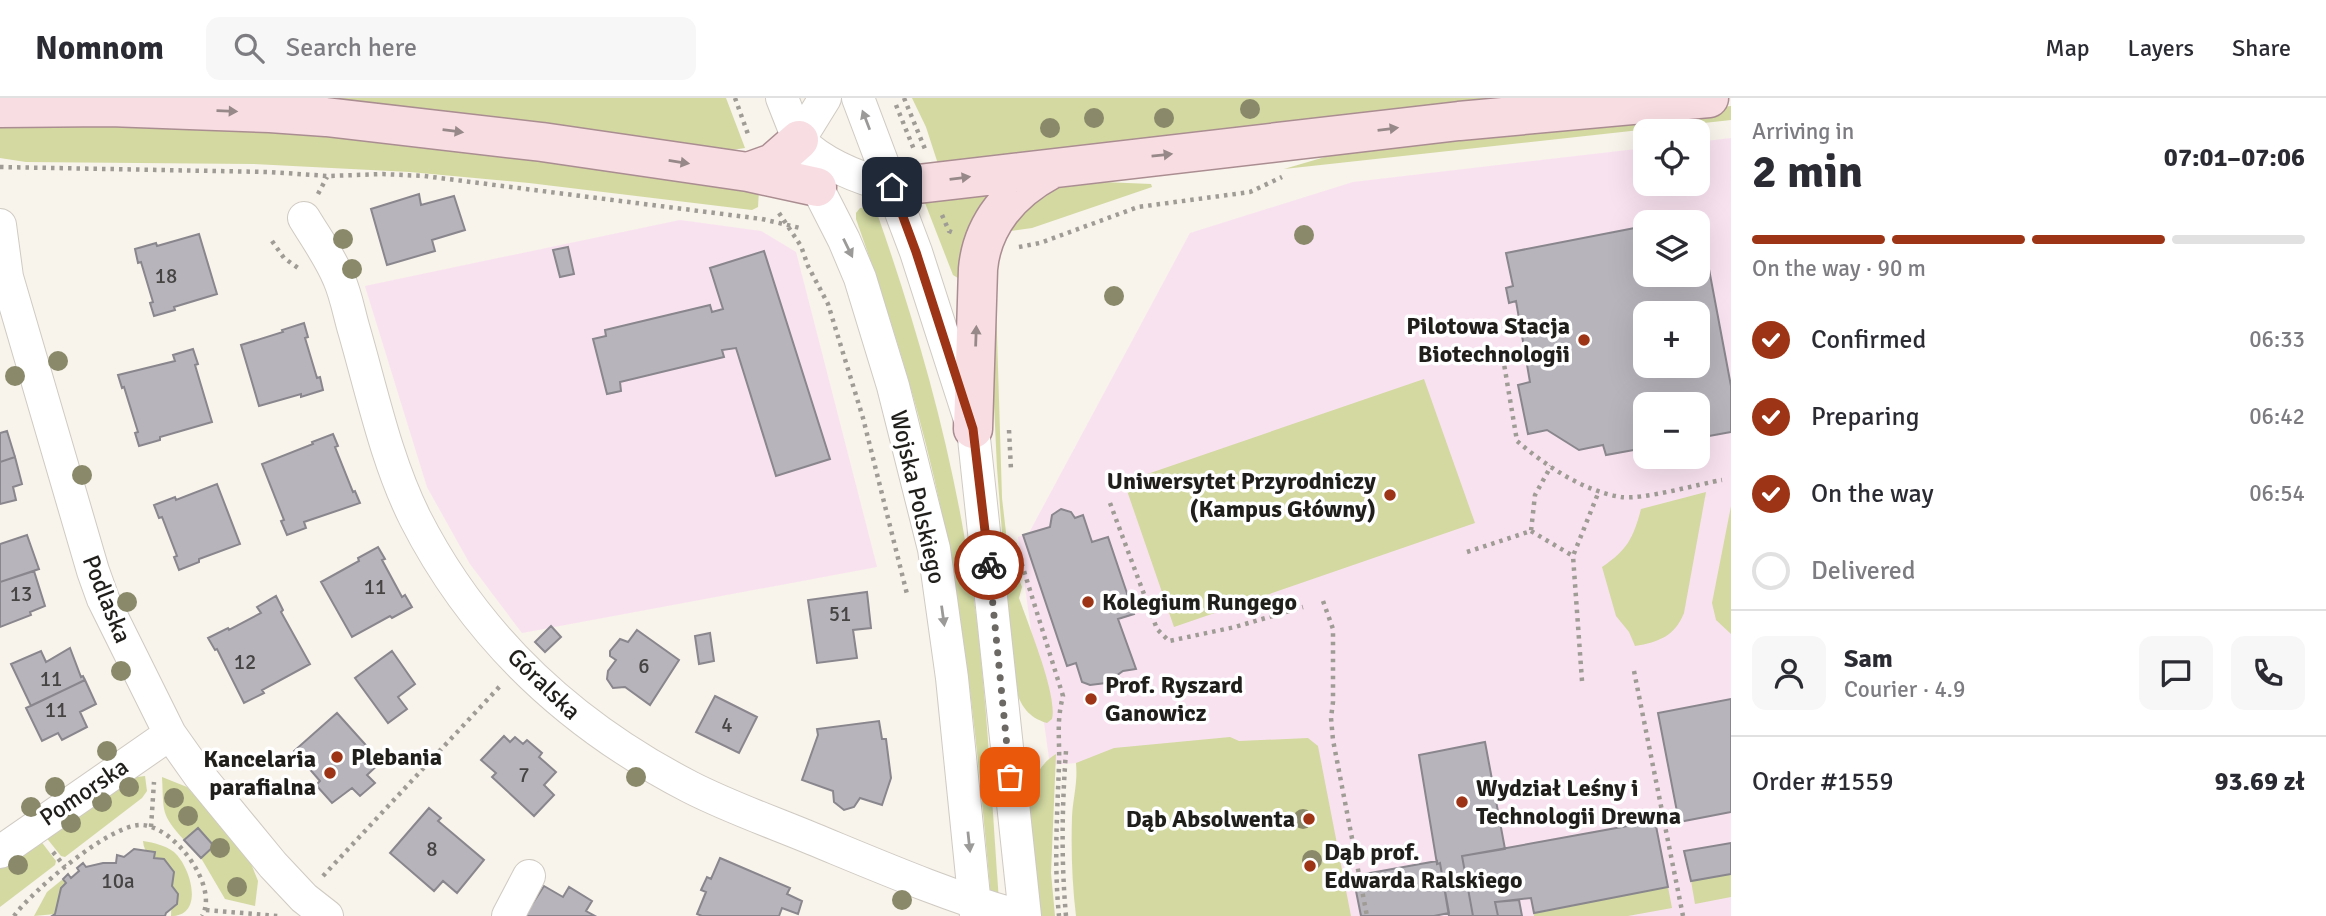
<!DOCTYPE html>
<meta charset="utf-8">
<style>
:root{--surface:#fff;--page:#f7f7f7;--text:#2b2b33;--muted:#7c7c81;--line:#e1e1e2;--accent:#9c3415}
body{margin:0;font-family:Signika,sans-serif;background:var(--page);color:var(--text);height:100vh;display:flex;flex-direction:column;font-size:26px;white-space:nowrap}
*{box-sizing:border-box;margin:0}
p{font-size:23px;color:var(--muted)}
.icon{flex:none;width:38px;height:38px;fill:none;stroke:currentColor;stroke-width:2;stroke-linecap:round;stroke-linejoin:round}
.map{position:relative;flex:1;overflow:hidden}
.panel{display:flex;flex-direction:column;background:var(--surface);width:595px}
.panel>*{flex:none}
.fabs{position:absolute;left:1633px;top:21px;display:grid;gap:14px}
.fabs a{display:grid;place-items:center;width:77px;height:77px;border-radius:14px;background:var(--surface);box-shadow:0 7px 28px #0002;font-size:35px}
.pin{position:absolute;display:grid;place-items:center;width:60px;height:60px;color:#fff;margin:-30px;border-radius:14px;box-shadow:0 4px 10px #0006}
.courier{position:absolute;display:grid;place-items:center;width:70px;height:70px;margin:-35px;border:5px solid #9c3415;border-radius:50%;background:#fff;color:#222;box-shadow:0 2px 9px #0007}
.headline em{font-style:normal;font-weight:800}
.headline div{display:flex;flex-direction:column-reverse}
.headline{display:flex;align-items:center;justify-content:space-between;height:119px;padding:0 21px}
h1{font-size:46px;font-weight:800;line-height:52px}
.bar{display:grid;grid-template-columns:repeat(4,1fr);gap:10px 7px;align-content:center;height:84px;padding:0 21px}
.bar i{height:9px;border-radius:5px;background:var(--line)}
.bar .current{background:var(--accent)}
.bar p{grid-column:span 4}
.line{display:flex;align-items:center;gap:18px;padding:0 21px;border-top:2px solid var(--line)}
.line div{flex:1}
.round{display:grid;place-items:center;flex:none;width:74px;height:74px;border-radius:14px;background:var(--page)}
ol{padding:0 21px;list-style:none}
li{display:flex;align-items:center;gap:21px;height:77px}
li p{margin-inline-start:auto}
li .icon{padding:7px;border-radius:50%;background:var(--accent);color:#fff;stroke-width:4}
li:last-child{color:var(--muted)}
li i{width:38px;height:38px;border:4px solid var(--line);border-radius:50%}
header{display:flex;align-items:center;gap:42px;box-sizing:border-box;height:98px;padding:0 35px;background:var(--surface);border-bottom:2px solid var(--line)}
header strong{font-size:33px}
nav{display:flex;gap:38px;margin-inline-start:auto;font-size:24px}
.search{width:490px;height:63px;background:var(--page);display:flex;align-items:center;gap:18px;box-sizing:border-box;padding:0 24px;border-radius:14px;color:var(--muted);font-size:26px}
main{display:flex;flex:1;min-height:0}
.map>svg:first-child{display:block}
.education{fill:#f9e2f0;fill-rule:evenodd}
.green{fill:#d3d9a1}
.building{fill:#b8b4bc;stroke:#89868d;stroke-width:2;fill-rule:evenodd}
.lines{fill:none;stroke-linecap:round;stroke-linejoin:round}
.minor-casing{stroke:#cfcac2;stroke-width:34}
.major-casing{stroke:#aa8d91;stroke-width:41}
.path{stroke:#9f9b95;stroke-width:4.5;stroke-dasharray:3.5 5;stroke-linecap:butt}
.minor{stroke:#fff;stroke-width:32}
.major{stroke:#f8dee3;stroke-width:38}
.tree{fill:#8a896a}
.oneway{fill:#978889}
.oneway2{fill:#9b9a99}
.done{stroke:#6c6964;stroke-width:7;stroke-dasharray:0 12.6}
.route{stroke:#9c3415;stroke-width:9}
.poi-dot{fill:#9c3415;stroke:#fff;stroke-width:2.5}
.labels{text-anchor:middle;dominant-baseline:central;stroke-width:7;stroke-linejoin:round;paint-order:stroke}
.number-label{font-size:21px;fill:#474444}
.poi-label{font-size:24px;font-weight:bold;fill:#211f1c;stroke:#fff;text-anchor:start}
.street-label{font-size:24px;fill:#211f1c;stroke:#fff}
</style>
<header>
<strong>Nomnom</strong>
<div class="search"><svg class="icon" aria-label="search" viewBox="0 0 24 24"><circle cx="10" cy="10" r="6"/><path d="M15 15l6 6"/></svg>Search here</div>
<nav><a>Map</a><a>Layers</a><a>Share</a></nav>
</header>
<main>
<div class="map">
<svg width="1731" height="818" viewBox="0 0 1731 818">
<rect width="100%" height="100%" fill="#f8f3eb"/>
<!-- education -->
<path class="education" d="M1731 40V818H1090L1076 665 1050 667 1018 439 1029 435 1190 135 1353 84 1645 50V86H1698V44ZM1645 124H1698V177H1645ZM1645 215H1698V268H1645ZM1645 306H1698V359H1645Z
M680 122 761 133 796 154 877 469 522 535 470 466 427 389 365 188Z"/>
<!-- green -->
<path class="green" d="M287 0H726L745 50 725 53Z
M912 0H1519L938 66 926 29Z
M1731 8V22L1284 71 1342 54Z
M0 23 339 34 759 92 758 109 752 112 529 85 410 74 254 66 26 64 0 60Z
M1103 84 1151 86 1152 89 1032 130 1010 133 1001 127 1044 89Z
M985 96 988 102 961 182 953 177 925 105 926 103Z
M868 109 875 113 878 118C915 224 946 331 965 442 986 561 990 683 999 803L991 801C981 690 971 579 952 469 932 350 896 234 856 121V115L860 110Z
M995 172 1002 400 1008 452 1022 489 1019 500C1028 526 1058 598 1052 621L1047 625C1023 618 1017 600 1013 578L997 370 989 200Z
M1424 281 1475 425 1174 529 1124 384Z
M1706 394 1684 515C1675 538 1659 544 1635 548L1629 534 1616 518 1602 469C1627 452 1633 441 1641 411Z
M1731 408V536L1716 522 1712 505Z
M1230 639 1239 643 1308 640 1318 648 1351 818H1076C1072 785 1071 752 1072 719 1073 700 1078 684 1076 665L1114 650Z
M1056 656 1051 775 1055 818H1040C1038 796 1036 774 1033 752 1030 717 1022 677 1056 656Z
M145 678 147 693 142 700 65 759 61 758 45 738 129 680Z
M162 679 187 689 248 758 258 783 255 808 225 801 201 760 214 748 198 730 184 742C160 715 164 714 162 679Z
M40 742 56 763 55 767 0 809V771Z
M143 743C155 745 164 747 174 754 191 769 205 818 171 818L172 788 164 761C152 760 144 756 143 743Z
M1731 776V799L1695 806 1691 783Z
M63 781 66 785 61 790 55 816 34 818 47 794Z
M1668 789 1672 810 1628 818H1534V815Z"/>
<!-- building -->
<path class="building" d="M419 96 421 107 454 98 465 132 432 142 435 153 387 167 371 111Z
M1699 118 1731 288V334L1698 340V306H1645V350L1606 357 1603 347 1579 352 1547 332 1528 336 1518 287 1530 284 1516 203 1509 205 1506 190 1513 188 1506 155 1645 128V177H1698V124H1665ZM1645 215H1698V268H1645Z
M199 136 217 196 174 209 175 212 154 218 150 205 153 204 141 164 138 165 135 151 156 145 157 148Z
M568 149 574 176 560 179 553 152Z
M764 153 830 361 776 378 736 250 722 252 724 259 620 284 621 293 607 296 593 241 606 238 605 232 710 207 712 214 723 211 710 170Z
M304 225 308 239 305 240 317 280 320 279 323 292 301 299V296L259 308 241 247 283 234 282 232Z
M193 251 198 266 195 267 212 324 160 339V342L139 348 135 335 138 334 124 289 122 290 118 277 175 263 173 257Z
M7 333 15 359 0 364V335Z
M333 336 338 348 335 349 353 394 355 393 360 405 304 424 306 430 287 437 281 423 284 422 262 366 313 346 312 344Z
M15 359 22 386 13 389 16 402 0 406V364Z
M217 386 240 446 199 461V464L179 472 174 459 177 458 162 419 159 420 154 407 175 399 176 402Z
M1061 411 1071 414 1075 420 1083 417 1092 444 1108 439 1134 516 1118 521 1136 571 1123 573 1106 585 1090 587 1082 584 1076 565 1067 568 1023 437 1050 429 1052 417Z
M27 437 39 471 0 484V446Z
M378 449 385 461 382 462 402 499 405 497 412 509 392 520 390 518 352 539 321 484 359 463 358 460Z
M34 473 45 508 30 514 31 517 0 529V484Z
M867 494 871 530 853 532 857 560 817 565 808 502Z
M276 498 283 512 281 514 310 566 262 592 264 595 244 605 217 551 215 552 208 540 228 530 229 532 261 515 257 509Z
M551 528 561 539 545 554 535 544Z
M637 532 679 562 650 607 625 589 613 590 607 581 608 573 616 562 610 558V553L620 541 628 544Z
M710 535 714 563 699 566 695 538Z
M70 550 81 579 83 578 85 582 31 608 11 566 41 553 46 564Z
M392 553 415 586 398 599 407 611 388 625 355 580Z
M85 582 96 606 80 614 87 629 62 642 58 635 42 643 26 610Z
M715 598 757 619 739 655 696 634Z
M1731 601V714L1679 724 1658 615Z
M337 615 381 664 367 677 375 685 360 698 352 690 332 705 316 687 320 683 294 653Z
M879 623 882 641H886L891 680 882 707 860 700 854 709 844 712 834 704 833 693 802 682 818 637 817 631Z
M504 638 510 644 515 639 523 646 527 642 542 655 539 659 556 674 544 687 554 697 534 718 492 679 496 675 481 662Z
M1485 644 1505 751 1462 758 1473 818H1449L1440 765 1437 766 1419 657Z
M429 710 441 720 438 723 484 762 457 795 443 783 434 793 390 755Z
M1655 723 1668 789 1534 815 1531 800 1495 804 1498 818H1473L1462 758Z
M198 730 214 748 201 760 184 742Z
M1731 745V776L1691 783 1684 753Z
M134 751 155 754 154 760 164 761 174 774 172 788 178 796 177 806 166 815 165 818H52L55 816 61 790 66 785 63 781 68 776 71 780 79 773 77 770 83 765 86 769 103 765H116L117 757 124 759Z
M720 760 790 790 787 796 802 803 798 816 782 810 779 818H702L697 816 706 794 701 792 707 779 711 781Z
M1437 763V766L1440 765 1449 815 1434 818H1361L1353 778Z
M544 788 563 799 569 789 592 803 586 813 595 818H525L527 802 533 805Z
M1519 802 1522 818H1498L1495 804Z"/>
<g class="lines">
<!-- minor casing -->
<g class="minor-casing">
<path id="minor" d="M782 0 817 89 844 142 860 180 893 288 934 451 952 580 976 818
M858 0 916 154 973 331 1025 818
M799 42C824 67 858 80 892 89
M799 42 825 0
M304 120C316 140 330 159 339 181 346 197 349 215 354 232 372 294 386 362 415 420 476 540 572 628 690 689 729 709 772 724 813 741 881 769 948 798 1019 818
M0 127 7 179 93 473 103 501 170 636 199 677 273 767 304 800 327 818
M0 754 170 636
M508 818 529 778"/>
</g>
<!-- major casing -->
<g class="major-casing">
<path id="major" d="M0 10 110 9 270 15 326 19 542 44 748 74 817 89
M748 74 773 65 799 42
M892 89 1459 23 1709 0
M973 331 978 171C982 126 1011 93 1050 72"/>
</g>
<!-- path -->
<path class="path" d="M735 0 749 39
M904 0 925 51
M896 7 915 54
M0 69 269 74 328 78 383 76 424 78 762 121 800 130
M318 96 327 79
M779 115 801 148 808 168 828 206 863 320 907 496
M942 117 949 133 954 135
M272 143 284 160 298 170
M1019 149 1040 145 1138 109 1250 94 1282 79
M1474 259 1502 254 1517 343C1546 368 1583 393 1621 399 1643 402 1699 386 1722 382
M1009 332 1011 372
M1110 405 1157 531 1169 543 1235 529 1303 509
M1531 433 1573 458
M1467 454 1531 433 1535 397 1551 368
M1019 457 1063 598C1056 625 1060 641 1059 668 1057 718 1054 768 1059 818
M1323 503 1333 531V604L1331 620 1333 642 1367 818
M1634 573 1683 818
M1582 583 1573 458 1599 393
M151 729 154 684
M53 754 65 769
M323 778 501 587
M206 812 278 818
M14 818C33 792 107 729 139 727 172 725 220 788 202 818
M1066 818C1061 762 1062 709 1066 653"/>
<!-- minor -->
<use href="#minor" class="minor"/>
<!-- major -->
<use href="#major" class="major"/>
</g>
<!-- trees -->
<g class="tree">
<circle cx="1250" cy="11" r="10"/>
<circle cx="1094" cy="20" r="10"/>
<circle cx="1164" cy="20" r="10"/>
<circle cx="1050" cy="30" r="10"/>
<circle cx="1304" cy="137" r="10"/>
<circle cx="343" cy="141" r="10"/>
<circle cx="352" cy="171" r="10"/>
<circle cx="1114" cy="198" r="10"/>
<circle cx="58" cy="263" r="10"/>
<circle cx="15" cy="278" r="10"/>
<circle cx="82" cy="377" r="10"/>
<circle cx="127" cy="504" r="10"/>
<circle cx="121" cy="573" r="10"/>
<circle cx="107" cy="653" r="10"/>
<circle cx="636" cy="679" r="10"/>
<circle cx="55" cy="689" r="10"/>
<circle cx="129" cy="689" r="10"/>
<circle cx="174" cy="700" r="10"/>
<circle cx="102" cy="704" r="10"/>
<circle cx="31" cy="709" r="10"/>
<circle cx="188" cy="718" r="10"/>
<circle cx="1303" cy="721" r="10"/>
<circle cx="71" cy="725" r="10"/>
<circle cx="220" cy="750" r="10"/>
<circle cx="1312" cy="762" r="10"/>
<circle cx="18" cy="767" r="10"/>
<circle cx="237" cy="789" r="10"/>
<circle cx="902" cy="802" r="10"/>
</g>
<!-- one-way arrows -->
<defs><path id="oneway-solid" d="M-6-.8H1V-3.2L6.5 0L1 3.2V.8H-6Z" transform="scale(1.75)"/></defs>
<g class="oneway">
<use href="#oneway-solid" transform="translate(227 13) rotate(2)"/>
<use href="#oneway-solid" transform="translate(1388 31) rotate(-7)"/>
<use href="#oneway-solid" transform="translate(453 33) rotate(7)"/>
<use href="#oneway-solid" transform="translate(1162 57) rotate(-6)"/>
<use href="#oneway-solid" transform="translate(679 64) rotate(9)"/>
<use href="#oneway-solid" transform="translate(960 80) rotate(-7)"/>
<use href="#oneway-solid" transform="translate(976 238) rotate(-88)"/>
</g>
<g class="oneway2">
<use href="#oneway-solid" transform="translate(866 22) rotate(-111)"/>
<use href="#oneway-solid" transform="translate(848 150) rotate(64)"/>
<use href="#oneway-solid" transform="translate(943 518) rotate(82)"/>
<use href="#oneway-solid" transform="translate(969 744) rotate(84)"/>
</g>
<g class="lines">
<!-- done -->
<path class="done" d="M989 467 1010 679"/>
<!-- route -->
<path class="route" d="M892 89 916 154 973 331 989 467"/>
</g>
<!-- markers -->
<g class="poi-dot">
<circle cx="1584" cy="242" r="7"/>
<circle cx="1390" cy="397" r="7"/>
<circle cx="1088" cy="504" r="7"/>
<circle cx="1091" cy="601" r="7"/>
<circle cx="337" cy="659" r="7"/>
<circle cx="330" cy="675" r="7"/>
<circle cx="1462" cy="704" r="7"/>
<circle cx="1309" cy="721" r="7"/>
<circle cx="1310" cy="768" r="7"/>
</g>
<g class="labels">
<!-- number labels -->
<g class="number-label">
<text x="166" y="178">18</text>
<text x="375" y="489">11</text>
<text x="21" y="496">13</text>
<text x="840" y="516">51</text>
<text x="245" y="564">12</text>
<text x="644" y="568">6</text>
<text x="51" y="581">11</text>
<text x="56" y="612">11</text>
<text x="727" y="627">4</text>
<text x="524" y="677">7</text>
<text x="432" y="751">8</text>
<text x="118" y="783">10a</text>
</g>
<!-- poi labels -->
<g class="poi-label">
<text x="1570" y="228" text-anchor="end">Pilotowa Stacja<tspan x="1570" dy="28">Biotechnologii</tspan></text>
<text x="1376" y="383" text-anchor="end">Uniwersytet Przyrodniczy<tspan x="1376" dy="28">(Kampus Główny)</tspan></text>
<text x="1102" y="504">Kolegium Rungego</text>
<text x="1105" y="587">Prof. Ryszard<tspan x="1105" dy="28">Ganowicz</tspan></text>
<text x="351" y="659">Plebania</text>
<text x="316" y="661" text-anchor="end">Kancelaria<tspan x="316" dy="28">parafialna</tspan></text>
<text x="1476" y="690">Wydział Leśny i<tspan x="1476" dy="28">Technologii Drewna</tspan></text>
<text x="1295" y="721" text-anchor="end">Dąb Absolwenta</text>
<text x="1324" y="754">Dąb prof.<tspan x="1324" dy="28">Edwarda Ralskiego</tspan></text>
</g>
<!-- street labels -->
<g class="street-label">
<text transform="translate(918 399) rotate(77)">Wojska Polskiego</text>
<text transform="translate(107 501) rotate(68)">Podlaska</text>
<text transform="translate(544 586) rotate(44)">Góralska</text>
<text transform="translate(84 694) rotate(-34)">Pomorska</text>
</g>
</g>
</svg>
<div class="fabs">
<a><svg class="icon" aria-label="locate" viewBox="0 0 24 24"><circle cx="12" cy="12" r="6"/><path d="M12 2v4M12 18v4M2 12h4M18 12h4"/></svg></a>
<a><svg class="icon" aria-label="layers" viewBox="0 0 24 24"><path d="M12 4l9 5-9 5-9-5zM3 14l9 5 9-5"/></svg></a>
<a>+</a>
<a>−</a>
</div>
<div class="pin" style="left:1010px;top:679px;background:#ea580c"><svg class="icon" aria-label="bag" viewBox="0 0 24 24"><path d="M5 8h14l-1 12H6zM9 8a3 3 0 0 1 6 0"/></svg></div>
<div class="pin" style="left:892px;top:89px;background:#1f2937"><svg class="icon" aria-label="home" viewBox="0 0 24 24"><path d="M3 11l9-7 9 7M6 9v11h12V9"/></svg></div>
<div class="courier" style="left:989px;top:467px"><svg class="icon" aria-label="bike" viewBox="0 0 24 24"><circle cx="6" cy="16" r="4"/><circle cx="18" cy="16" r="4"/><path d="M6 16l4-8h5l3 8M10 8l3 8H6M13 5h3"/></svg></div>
</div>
<section class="panel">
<div class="headline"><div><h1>2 min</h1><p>Arriving in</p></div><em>07:01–07:06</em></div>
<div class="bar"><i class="current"></i><i class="current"></i><i class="current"></i><i></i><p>On the way · 90 m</p></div>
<ol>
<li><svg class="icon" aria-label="check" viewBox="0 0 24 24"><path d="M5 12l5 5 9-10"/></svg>Confirmed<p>06:33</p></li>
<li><svg class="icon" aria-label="check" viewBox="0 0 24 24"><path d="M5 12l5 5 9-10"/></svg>Preparing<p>06:42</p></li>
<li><svg class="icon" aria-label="check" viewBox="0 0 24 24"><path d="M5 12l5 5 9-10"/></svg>On the way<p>06:54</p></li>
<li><i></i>Delivered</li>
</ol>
<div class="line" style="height:126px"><a class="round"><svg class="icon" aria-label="person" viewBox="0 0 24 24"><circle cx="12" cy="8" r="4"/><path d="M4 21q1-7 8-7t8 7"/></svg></a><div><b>Sam</b><p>Courier · 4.9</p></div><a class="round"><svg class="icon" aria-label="chat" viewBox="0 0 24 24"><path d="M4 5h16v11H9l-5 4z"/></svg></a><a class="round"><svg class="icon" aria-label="phone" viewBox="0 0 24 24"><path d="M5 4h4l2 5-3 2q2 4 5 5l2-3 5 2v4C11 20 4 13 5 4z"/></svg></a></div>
<div class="line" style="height:91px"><div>Order #1559</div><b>93.69 zł</b></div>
</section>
</main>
